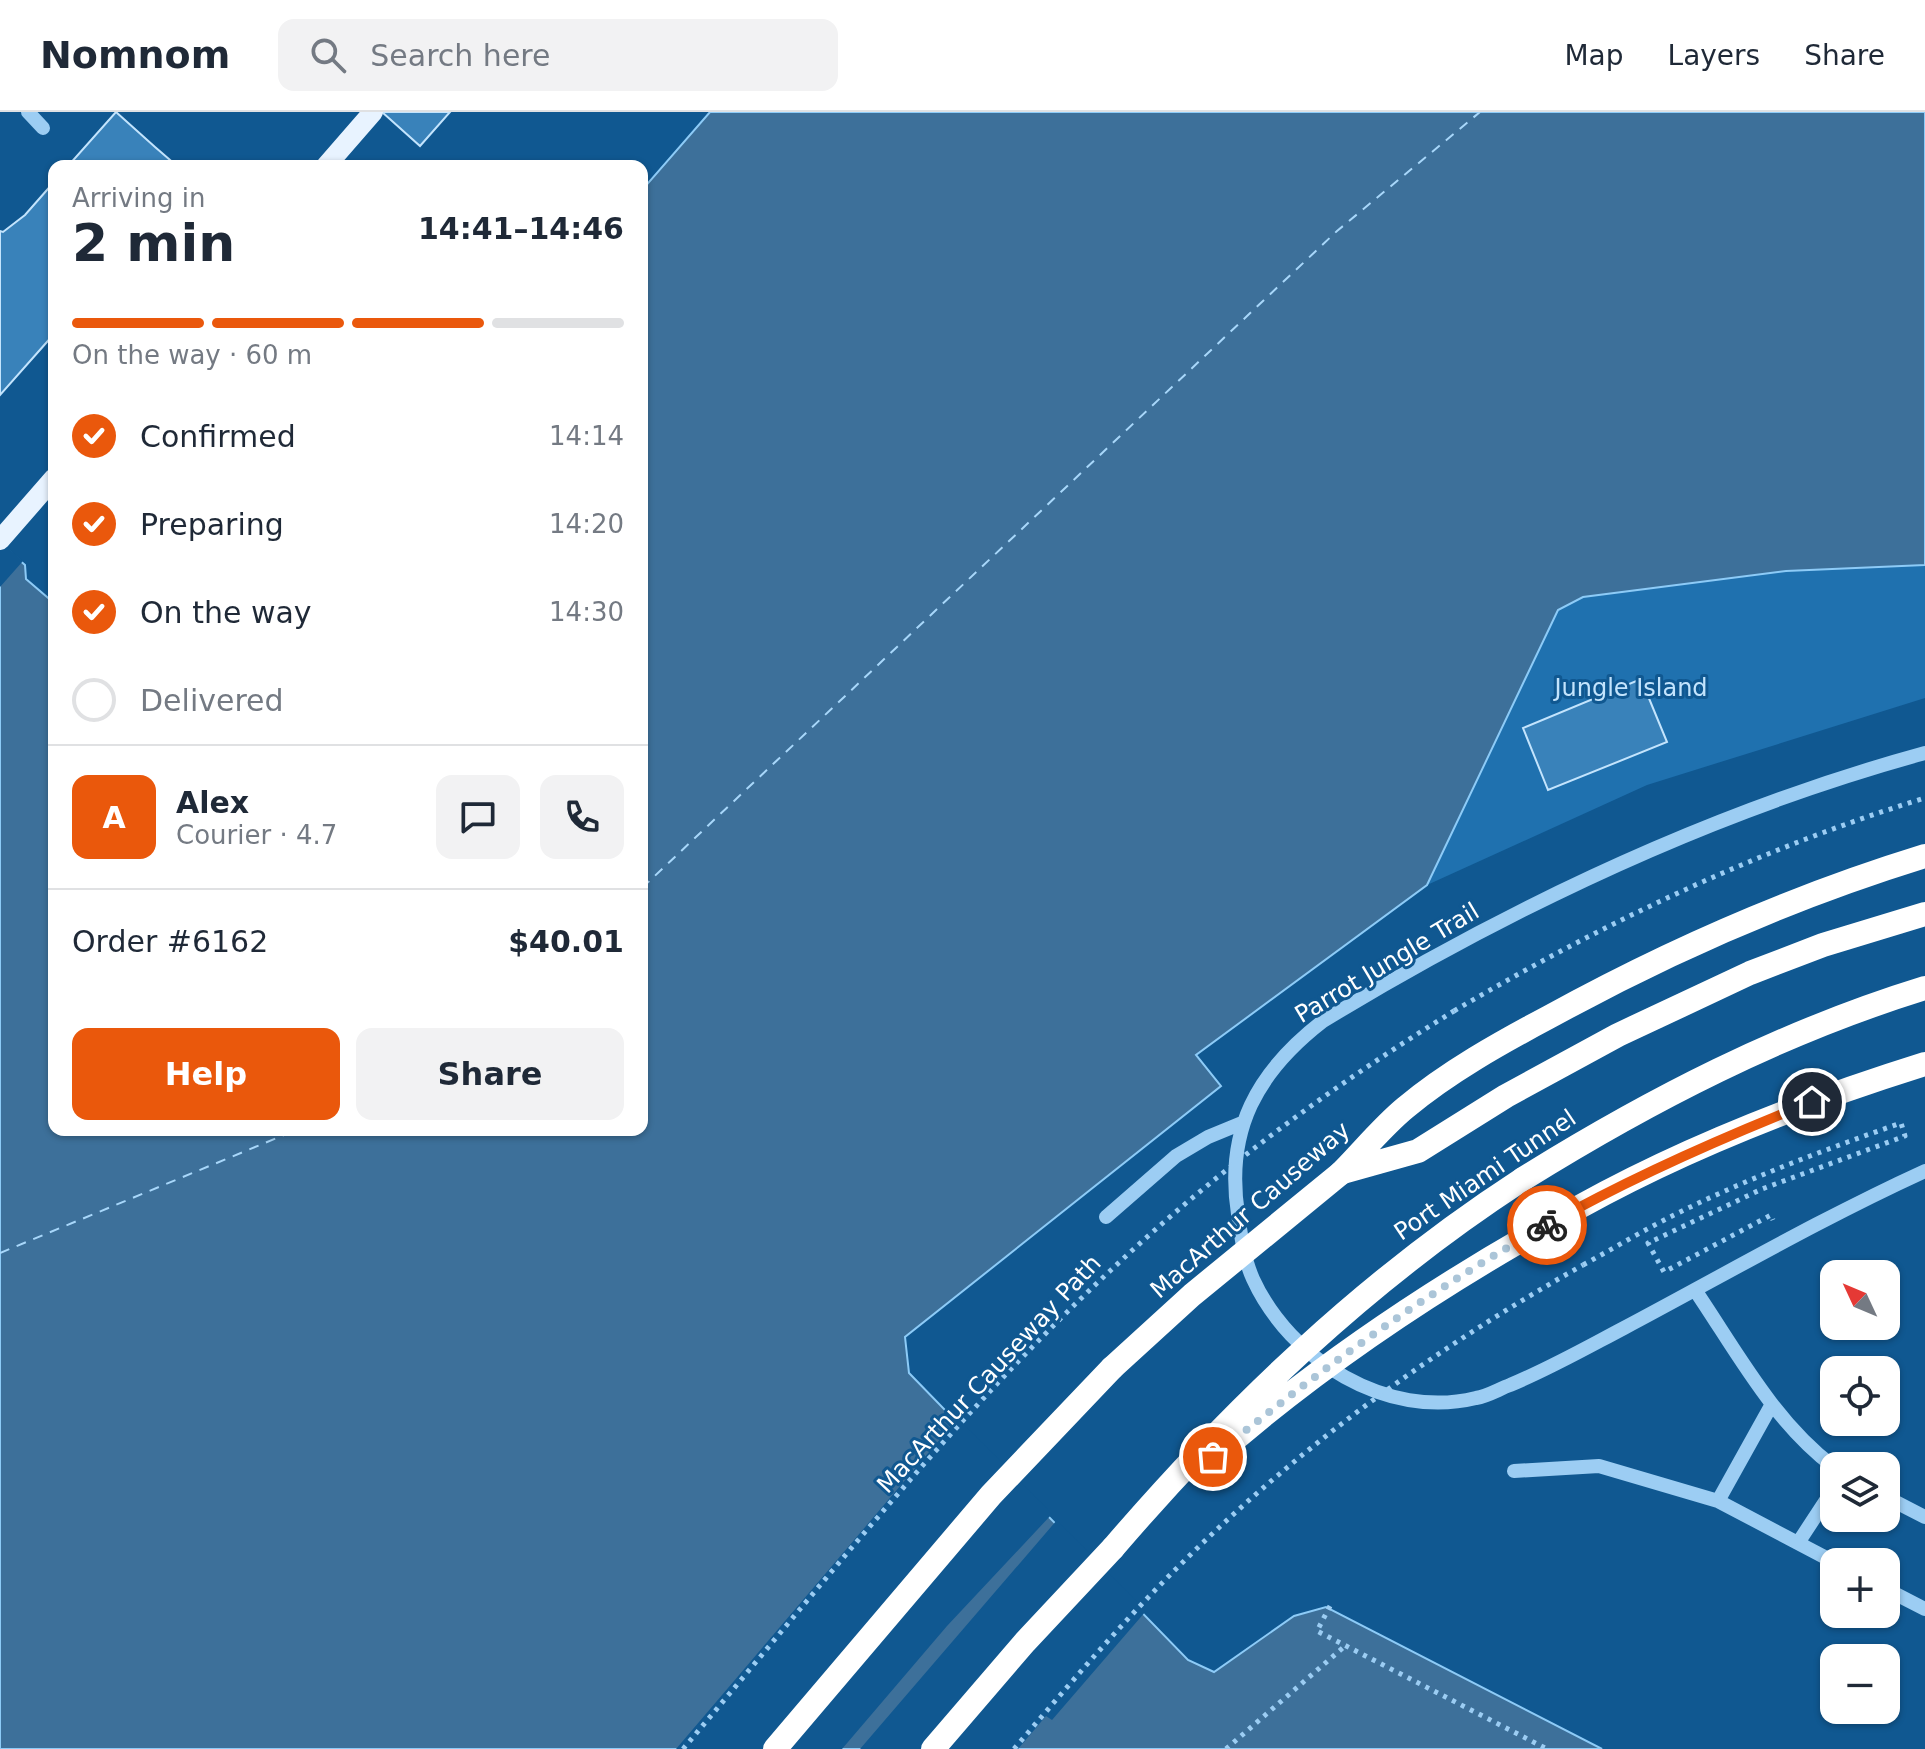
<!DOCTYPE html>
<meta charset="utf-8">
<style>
:root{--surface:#fff;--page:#f2f2f3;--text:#1f2937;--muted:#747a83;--line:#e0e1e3;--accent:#ea580c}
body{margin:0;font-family:"DejaVu Sans",sans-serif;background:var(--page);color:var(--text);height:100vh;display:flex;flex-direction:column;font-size:30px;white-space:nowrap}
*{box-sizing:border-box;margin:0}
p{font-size:26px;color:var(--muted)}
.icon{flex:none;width:44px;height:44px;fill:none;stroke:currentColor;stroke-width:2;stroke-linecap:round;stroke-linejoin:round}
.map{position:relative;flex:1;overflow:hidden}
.side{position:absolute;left:48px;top:48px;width:600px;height:976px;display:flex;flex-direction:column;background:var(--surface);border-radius:16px;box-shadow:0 2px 6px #0004}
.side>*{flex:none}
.needle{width:52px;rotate:314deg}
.controls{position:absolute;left:1820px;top:1148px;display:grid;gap:16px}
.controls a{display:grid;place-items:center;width:80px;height:80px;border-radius:16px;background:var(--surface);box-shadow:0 2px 6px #0004;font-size:40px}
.pin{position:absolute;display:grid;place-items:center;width:68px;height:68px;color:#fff;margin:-34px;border:4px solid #fff;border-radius:50%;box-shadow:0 2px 8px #0007}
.courier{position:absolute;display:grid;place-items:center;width:80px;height:80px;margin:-40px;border:6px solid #ea580c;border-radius:50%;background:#fff;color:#222;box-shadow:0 2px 10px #0007}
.headline em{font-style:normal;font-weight:700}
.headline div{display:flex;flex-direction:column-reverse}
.headline{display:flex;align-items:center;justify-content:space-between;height:136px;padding:0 24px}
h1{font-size:52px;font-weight:700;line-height:60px}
.bar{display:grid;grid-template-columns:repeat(4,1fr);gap:12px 8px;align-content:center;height:96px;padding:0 24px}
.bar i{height:10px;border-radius:6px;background:var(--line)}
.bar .selected{background:var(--accent)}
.bar p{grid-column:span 4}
.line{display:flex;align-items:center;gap:20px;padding:0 24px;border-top:2px solid var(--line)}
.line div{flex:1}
.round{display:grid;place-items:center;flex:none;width:84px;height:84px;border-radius:16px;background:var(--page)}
ol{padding:0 24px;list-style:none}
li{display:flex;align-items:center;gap:24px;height:88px}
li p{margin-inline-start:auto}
li .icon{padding:8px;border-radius:50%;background:var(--accent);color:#fff;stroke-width:4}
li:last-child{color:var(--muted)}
li i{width:44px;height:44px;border:4px solid var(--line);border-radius:50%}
.action{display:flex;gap:16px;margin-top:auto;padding:16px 24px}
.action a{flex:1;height:92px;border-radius:16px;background:var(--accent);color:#fff;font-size:32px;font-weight:700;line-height:92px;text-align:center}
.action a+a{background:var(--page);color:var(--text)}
header{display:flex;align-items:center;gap:48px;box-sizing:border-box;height:112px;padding:0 40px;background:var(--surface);border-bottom:2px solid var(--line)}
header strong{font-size:38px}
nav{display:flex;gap:44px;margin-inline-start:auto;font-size:28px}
.search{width:560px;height:72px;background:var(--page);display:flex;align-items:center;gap:20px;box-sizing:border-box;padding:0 28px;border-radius:16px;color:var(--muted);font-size:30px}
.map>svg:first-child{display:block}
.green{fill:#1f71af}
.water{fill:#3d709a;stroke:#8dcbf7;stroke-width:2}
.pier{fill:#105891}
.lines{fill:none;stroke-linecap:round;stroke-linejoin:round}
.ferry{stroke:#a8d7fa;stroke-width:2;stroke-dasharray:10 8;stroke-linecap:butt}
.building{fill:#3982ba;stroke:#c3e4fd;stroke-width:2}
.path{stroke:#9ccdf3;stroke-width:5;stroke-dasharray:4 6;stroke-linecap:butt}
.minor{stroke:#9ccdf3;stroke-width:14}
.major{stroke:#e8f3ff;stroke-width:20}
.highway{stroke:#fff;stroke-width:24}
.path-bridge{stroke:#9ccdf3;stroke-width:5;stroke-dasharray:4 6;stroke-linecap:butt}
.highway-bridge{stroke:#fff;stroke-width:24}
.done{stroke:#abc5d8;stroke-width:8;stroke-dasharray:0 14.4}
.route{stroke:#ea580c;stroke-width:10}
.labels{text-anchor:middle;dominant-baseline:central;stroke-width:6;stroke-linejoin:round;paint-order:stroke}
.park-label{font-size:24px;fill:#c3e4fd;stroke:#105891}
.street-label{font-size:24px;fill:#fff;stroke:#105891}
</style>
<header>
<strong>Nomnom</strong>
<div class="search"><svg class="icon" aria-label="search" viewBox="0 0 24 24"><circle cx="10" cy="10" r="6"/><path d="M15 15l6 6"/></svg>Search here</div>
<nav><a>Map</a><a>Layers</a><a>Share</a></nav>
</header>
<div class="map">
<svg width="1925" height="1637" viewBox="0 0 1925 1637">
<rect width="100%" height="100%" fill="#105891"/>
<!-- green -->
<path class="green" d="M1925 453V586L1647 673 1427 773 1558 498 1583 485 1786 459Z"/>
<!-- water -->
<path class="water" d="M710 0H1925V453L1786 459 1583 485 1558 498 1427 773 1196 943 1221 974 905 1225 909 1261 1188 1548 1214 1560 1294 1504 1326 1495 1602 1637H0V431L25 453 26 467 54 491V1018H642V78Z"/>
<!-- pier -->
<path class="pier" d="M0 429 23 449 0 475Z
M958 1306 1052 1402 947 1514 842 1637H676Z
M1057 1408 1146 1499 1052 1608 1046 1604 1018 1637H860Z"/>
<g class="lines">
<!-- ferry -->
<path class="ferry" d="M642 776 1337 119 1480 0
M0 1141 296 1018"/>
</g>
<!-- building -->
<path class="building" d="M116 0 155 35 177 54H68Z
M382 0H450L420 34Z
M54 70V222L0 283V119L3 120 25 103Z
M1641 567 1667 630 1548 678 1523 616Z"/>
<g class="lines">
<!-- path -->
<path class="path" d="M1454 899C1603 811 1759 737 1925 686
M1583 1153C1614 1136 1644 1118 1674 1103 1748 1066 1824 1038 1901 1011L1905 1024 1762 1077 1648 1131 1664 1160 1771 1103 1773 1108
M1330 1494 1317 1519 1547 1637
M1226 1637 1345 1534"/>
<!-- minor -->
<path class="minor" d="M28 0 43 16
M1925 641C1713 699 1511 795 1323 909 1257 960 1225 1018 1238 1102 1241 1124 1244 1147 1253 1167 1290 1248 1387 1308 1476 1286 1488 1284 1499 1277 1510 1273 1549 1257 1586 1236 1624 1216 1724 1163 1822 1106 1925 1059
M1106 1105 1176 1044 1208 1025 1242 1011
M1695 1178C1737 1240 1774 1310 1834 1355
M1514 1359 1599 1354 1718 1389 1834 1450
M1886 1385 1925 1405
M1718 1389 1772 1292
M1798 1431 1834 1376
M1886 1477 1925 1497"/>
<!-- major -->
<path class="major" d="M326 54 373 0
M0 428 54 366"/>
<!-- highway -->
<path class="highway" d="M1343 1060 1418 1039 1506 984 1618 923 1750 861 1823 833 1925 802
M1341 1061C1362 1040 1382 1015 1405 996 1448 960 1500 931 1549 905 1669 839 1795 784 1925 744
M1523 1067C1650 988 1782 920 1925 876
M1553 1110C1669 1042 1797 992 1925 952
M775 1637 991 1383 1112 1256
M933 1637 1025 1530 1113 1436"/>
<!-- path-bridge -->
<path class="path-bridge" d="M683 1637C821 1474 954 1304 1111 1158 1215 1060 1332 974 1454 899
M1014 1637C1068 1574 1122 1510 1181 1452 1300 1334 1437 1235 1583 1153"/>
<!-- highway-bridge -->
<path class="highway-bridge" d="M1112 1256 1192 1183 1341 1061
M1204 1354C1309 1260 1430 1179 1553 1110
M1113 1436C1234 1295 1367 1168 1523 1067"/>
</g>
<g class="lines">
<!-- done -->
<path class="done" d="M1213 1345C1318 1259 1428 1179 1547 1113"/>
<!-- route -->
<path class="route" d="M1547 1113C1632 1065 1721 1026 1812 990"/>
</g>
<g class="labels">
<!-- park labels -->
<g class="park-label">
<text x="1631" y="576">Jungle Island</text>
</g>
<!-- street labels -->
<g class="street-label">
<text transform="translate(1387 851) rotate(-31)">Parrot Jungle Trail</text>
<text transform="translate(1485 1063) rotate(-34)">Port Miami Tunnel</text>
<text transform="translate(1250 1098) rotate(-41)">MacArthur Causeway</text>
<text transform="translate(989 1262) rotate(-47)">MacArthur Causeway Path</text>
</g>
</g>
</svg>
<div class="controls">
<a><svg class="needle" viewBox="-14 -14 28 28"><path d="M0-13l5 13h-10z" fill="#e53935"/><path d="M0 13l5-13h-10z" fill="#747a83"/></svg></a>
<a><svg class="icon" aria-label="locate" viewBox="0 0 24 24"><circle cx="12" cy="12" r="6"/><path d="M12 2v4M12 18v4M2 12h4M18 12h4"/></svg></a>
<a><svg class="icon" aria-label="layers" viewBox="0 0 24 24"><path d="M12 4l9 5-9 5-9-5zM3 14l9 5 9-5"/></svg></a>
<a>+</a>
<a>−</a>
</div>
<div class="pin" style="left:1213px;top:1345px;background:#ea580c"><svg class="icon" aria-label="bag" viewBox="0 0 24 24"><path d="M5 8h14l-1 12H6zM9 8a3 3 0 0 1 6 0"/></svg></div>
<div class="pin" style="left:1812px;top:990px;background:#1f2937"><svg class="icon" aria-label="home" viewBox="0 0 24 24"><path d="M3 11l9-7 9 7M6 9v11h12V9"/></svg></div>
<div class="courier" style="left:1547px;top:1113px"><svg class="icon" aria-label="bike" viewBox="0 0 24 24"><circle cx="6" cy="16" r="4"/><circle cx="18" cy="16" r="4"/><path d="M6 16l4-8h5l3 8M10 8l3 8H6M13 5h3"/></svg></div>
<section class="side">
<div class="headline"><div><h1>2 min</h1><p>Arriving in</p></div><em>14:41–14:46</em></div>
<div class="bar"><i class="selected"></i><i class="selected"></i><i class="selected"></i><i></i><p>On the way · 60 m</p></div>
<ol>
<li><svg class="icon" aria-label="check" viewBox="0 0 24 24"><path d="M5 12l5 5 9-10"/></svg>Confirmed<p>14:14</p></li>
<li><svg class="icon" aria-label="check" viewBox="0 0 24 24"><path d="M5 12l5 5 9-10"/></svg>Preparing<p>14:20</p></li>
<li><svg class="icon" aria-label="check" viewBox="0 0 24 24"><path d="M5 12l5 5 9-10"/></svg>On the way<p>14:30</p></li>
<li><i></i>Delivered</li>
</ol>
<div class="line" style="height:144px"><b class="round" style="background:var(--accent);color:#fff">A</b><div><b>Alex</b><p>Courier · 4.7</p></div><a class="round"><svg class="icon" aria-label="chat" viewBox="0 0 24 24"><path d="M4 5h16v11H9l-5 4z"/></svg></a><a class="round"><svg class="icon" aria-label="phone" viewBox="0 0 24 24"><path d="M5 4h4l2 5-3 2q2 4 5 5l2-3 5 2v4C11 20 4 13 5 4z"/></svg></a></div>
<div class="line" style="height:104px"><div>Order #6162</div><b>$40.01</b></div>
<div class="action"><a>Help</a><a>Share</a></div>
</section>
</div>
